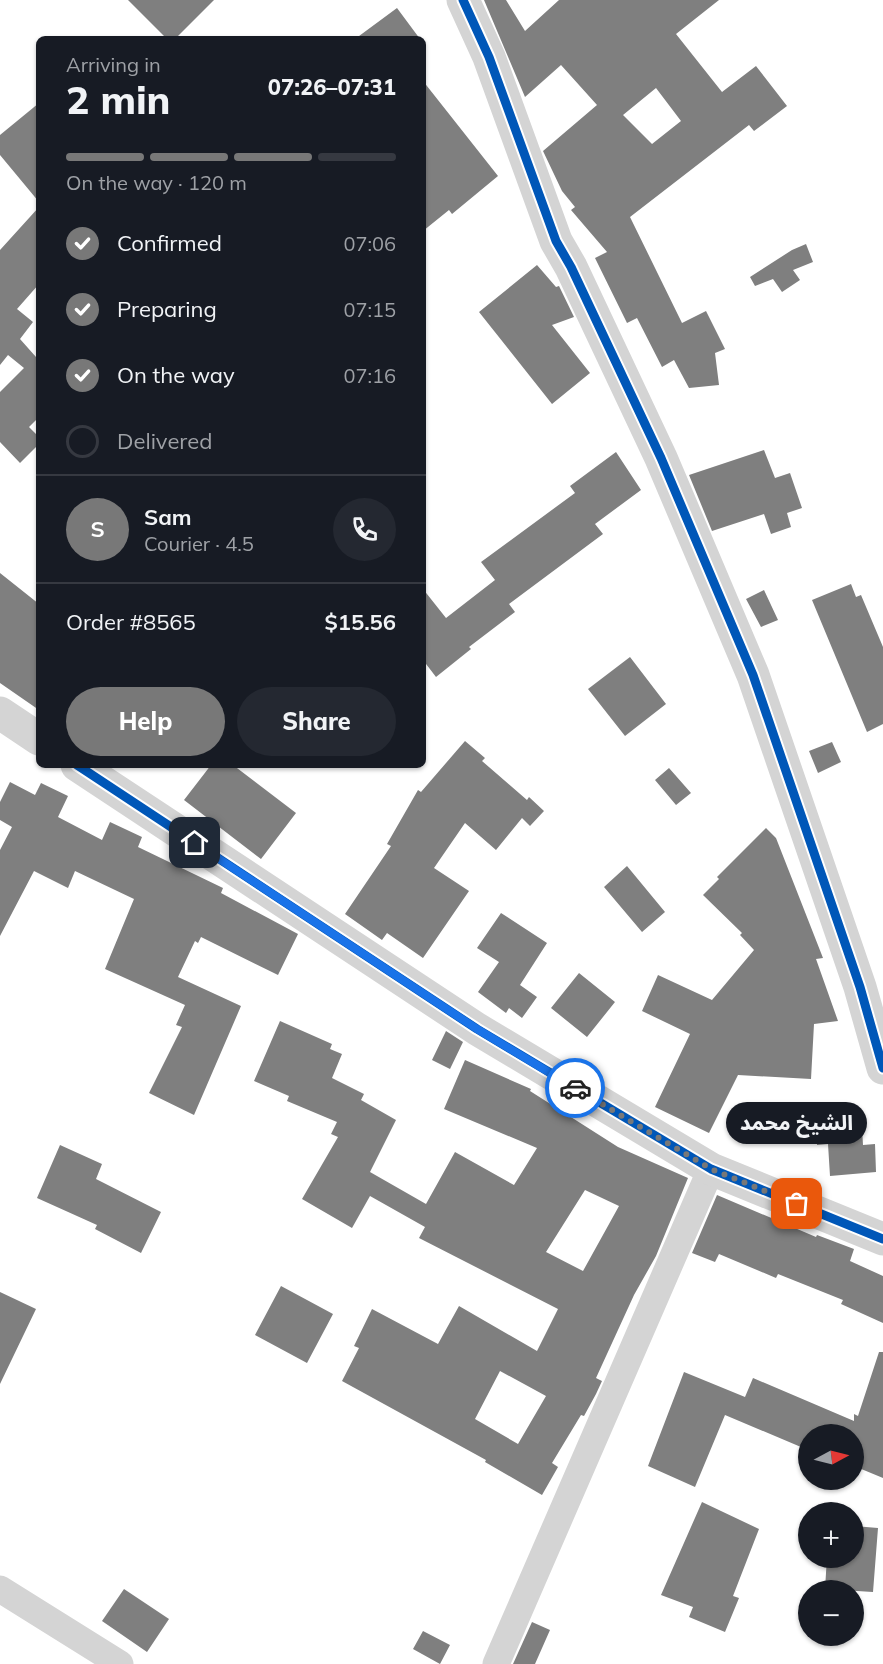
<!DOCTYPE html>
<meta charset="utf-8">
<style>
:root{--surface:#171b24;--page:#242831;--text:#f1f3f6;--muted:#9ea1a6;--line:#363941;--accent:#787878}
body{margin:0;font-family:Mulish,"Noto Sans Arabic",sans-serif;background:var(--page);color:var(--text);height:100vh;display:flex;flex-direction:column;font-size:22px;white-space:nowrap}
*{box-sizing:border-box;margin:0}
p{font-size:20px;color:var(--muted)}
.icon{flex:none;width:33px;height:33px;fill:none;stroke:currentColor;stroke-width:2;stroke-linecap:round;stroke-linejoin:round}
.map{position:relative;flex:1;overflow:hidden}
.drawer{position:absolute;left:36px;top:36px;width:390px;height:732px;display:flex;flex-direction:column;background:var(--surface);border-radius:9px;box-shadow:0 2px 4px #0004}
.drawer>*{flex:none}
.needle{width:39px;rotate:83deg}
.controls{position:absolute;left:798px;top:1424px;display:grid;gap:12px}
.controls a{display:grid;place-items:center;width:66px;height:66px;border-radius:50%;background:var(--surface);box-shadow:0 2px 4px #0004;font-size:30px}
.pin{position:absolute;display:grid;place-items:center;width:51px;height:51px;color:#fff;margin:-26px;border-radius:12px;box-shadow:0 3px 9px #0006}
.courier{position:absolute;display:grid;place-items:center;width:60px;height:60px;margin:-30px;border:4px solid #1a73e8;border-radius:50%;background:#fff;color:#222;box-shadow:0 2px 8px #0007}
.bubble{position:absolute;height:42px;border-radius:21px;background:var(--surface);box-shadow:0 2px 4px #0004;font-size:20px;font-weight:800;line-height:42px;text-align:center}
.summary em{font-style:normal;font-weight:800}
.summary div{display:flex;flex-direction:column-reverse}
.summary{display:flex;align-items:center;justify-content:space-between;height:102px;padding:0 30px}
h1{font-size:39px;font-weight:800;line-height:45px}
.bar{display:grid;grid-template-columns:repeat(4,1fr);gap:9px 6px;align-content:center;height:72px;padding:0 30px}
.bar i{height:8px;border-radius:4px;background:var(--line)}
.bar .current{background:var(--accent)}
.bar p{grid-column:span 4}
.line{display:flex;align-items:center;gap:15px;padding:0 30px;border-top:2px solid var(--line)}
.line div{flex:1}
.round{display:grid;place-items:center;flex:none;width:63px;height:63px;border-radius:32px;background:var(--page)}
ol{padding:0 30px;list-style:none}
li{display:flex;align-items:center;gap:18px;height:66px}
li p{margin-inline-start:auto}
li .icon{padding:6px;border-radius:50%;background:var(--accent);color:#fff;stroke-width:4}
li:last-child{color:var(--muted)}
li i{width:33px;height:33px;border:3px solid var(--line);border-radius:50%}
.cta{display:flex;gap:12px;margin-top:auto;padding:12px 30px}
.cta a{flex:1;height:69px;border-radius:36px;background:var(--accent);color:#fff;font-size:24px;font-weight:800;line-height:69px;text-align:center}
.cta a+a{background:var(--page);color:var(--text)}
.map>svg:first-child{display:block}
.building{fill:#7f7f7f;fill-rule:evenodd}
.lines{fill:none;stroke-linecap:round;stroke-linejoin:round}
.minor{stroke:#d4d4d4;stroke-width:27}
.tertiary{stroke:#d4d4d4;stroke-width:33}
.cycleway-casing{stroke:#fff;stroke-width:13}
.cycleway{stroke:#0057b8;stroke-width:9}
.done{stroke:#787878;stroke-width:6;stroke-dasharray:0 10.8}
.route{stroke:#1a73e8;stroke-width:8}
</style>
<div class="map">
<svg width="883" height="1664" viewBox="0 0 883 1664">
<rect width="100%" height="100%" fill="#fff"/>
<!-- building -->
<path class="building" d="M128 0H214L175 39H167Z
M484 0H506L525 31 559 0H719L676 34 722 92 756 66 787 106 754 131 749 125 630 217 682 323 706 311 725 349 715 353 719 385 689 388 674 360 662 367 637 318 627 323 595 258 607 252 571 210 575 207 562 191 543 151 597 105 561 65 525 97ZM656 88 681 121 652 144 623 115Z
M397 8 420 39H355Z
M423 81 498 176 452 214 449 210 423 231Z
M39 103V202L0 155V135Z
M39 207V284L17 309 33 322 20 339 36 357 39 354V417L29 427 39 437V444L20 463 0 442V392L24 368 8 355 0 365V250Z
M806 244 813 262 793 270 800 280 782 292 773 279 755 286 750 277 792 250Z
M537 265 556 287 559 286 574 317 552 325 590 373 552 404 479 312Z
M764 450 775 478 790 473 802 508 787 513 791 527 771 534 764 514 712 531 689 475Z
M616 452 641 490 595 524 603 534 509 604 515 612 469 647 471 649 436 677 423 660V589L446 618 495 580 481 562 575 493 570 486Z
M0 573 39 604V710L0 683Z
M851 584 856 597 861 595 883 647V724L867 732 812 600Z
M764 590 778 620 761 627 746 599Z
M630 657 666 704 625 736 588 689Z
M465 741 485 758 482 761 527 800 529 797 544 811 530 826 522 818 496 850 465 823 434 868 469 891 423 958 387 933 382 940 345 914 391 846 387 844 418 790 421 792Z
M832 742 841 762 818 773 809 751Z
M211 765H233L296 813 261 859 184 800Z
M669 768 691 793 676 805 655 780Z
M10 782 35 795 41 783 68 796 58 817 102 840 110 822 142 837 138 847 223 888 221 893 298 934 278 975 201 937 198 943 195 941 178 977 241 1006 194 1115 149 1093 182 1027 176 1025 185 1005 105 969 134 899 75 871 68 888 34 871 0 936V850L12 827 0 820V802Z
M766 828 776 838 823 958 816 959 838 1021 814 1024 811 1079 738 1075 709 1133 655 1107 690 1034 642 1011 658 975 712 1000 754 950 740 935 742 933 703 895 719 879 717 877Z
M627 866 665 912 642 932 604 887Z
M501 913 547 943 520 985 537 997 522 1018 509 1008 506 1013 478 992 499 962 477 948Z
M579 973 615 1002 587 1037 551 1008Z
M280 1021 332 1044 330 1049 342 1054 332 1078 364 1094 361 1100 396 1120 370 1172 426 1204 455 1152 514 1185 537 1148 444 1109 465 1060 531 1089 530 1091 618 1147 688 1178 656 1256 634 1295 596 1378 602 1381 596 1394 584 1416 581 1415 552 1463 558 1467 542 1495 485 1462 486 1460 342 1381 359 1348 354 1346 372 1309 438 1344 459 1306 537 1351 558 1309 419 1238 425 1227 370 1196 352 1228 302 1199 338 1137 331 1134 337 1122 287 1101 289 1096 254 1081ZM585 1190 619 1206 583 1271 546 1252ZM500 1371 546 1396 518 1444 475 1419Z
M446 1031 463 1042 450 1069 432 1060Z
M861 1111 863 1145 875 1144 876 1172 830 1176 828 1144 817 1145 816 1113Z
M60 1145 102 1164 96 1179 161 1212 141 1253 95 1229 97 1225 37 1198Z
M717 1195 816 1237 817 1235 854 1249 850 1261 883 1276V1323L841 1304 843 1300 778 1274 776 1278 719 1254 715 1262 692 1253Z
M281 1286 333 1314 307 1363 255 1335Z
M0 1292 36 1309 0 1384Z
M879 1352H883V1478L854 1466V1434H808V1450L725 1415 695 1487 648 1466 684 1372 745 1397 753 1378 854 1421V1414L858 1416Z
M702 1502 759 1529 733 1596 739 1598 725 1632 689 1617 693 1607 661 1595Z
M854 1526 878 1528 873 1592 825 1589 827 1557H854Z
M124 1589 169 1619 147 1652 102 1621Z
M532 1622 550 1630 535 1664H513Z
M423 1631 450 1645 440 1664 413 1649Z"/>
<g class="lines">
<!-- minor -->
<path class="minor" d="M0 1589 120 1664
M496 1664 711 1169"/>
<!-- tertiary -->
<path class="tertiary" d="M463 0 489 57 556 241 571 267 661 458 753 675 860 987 883 1068
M0 713 39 739
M77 765 477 1029 711 1169 883 1239"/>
<!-- cycleway casing -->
<g class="cycleway-casing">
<path id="cycleway" d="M463 0 489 57 556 241 571 267 661 458 753 675 860 987 883 1068
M77 765 477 1029 711 1169 883 1239"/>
</g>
<!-- cycleway -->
<use href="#cycleway" class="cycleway"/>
</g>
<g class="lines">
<!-- done -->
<path class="done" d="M575 1088 711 1169 797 1204"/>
<!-- route -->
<path class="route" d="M195 843 477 1029 575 1088"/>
</g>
</svg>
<div class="controls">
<a><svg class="needle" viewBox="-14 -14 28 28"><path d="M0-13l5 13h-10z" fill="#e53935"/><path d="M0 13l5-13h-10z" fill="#9ea1a6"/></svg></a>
<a>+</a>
<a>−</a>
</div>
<div class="pin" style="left:797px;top:1204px;background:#ea580c"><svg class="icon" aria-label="bag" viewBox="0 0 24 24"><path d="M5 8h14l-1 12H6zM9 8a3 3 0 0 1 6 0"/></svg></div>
<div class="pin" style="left:195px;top:843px;background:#1f2937"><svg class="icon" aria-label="home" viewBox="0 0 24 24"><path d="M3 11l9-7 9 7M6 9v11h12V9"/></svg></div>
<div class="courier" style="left:575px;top:1088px"><svg class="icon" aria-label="car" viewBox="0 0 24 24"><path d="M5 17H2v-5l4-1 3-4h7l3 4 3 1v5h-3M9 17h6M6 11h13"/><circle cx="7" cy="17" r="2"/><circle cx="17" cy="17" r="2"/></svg></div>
<div class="bubble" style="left:726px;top:1102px;width:141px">الشيخ محمد</div>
<section class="drawer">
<div class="summary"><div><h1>2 min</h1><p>Arriving in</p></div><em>07:26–07:31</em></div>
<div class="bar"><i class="current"></i><i class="current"></i><i class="current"></i><i></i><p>On the way · 120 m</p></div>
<ol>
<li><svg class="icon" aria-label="check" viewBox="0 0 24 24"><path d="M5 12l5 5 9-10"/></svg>Confirmed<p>07:06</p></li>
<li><svg class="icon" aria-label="check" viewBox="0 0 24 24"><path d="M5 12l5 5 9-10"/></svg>Preparing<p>07:15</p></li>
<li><svg class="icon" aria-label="check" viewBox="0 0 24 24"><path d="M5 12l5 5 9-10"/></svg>On the way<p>07:16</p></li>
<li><i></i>Delivered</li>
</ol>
<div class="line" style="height:108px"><b class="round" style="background:var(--accent);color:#fff">S</b><div><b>Sam</b><p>Courier · 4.5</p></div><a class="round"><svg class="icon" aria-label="phone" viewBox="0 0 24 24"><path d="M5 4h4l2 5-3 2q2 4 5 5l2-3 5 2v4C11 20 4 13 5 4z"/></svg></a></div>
<div class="line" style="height:78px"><div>Order #8565</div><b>$15.56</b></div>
<div class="cta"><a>Help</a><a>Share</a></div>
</section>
</div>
